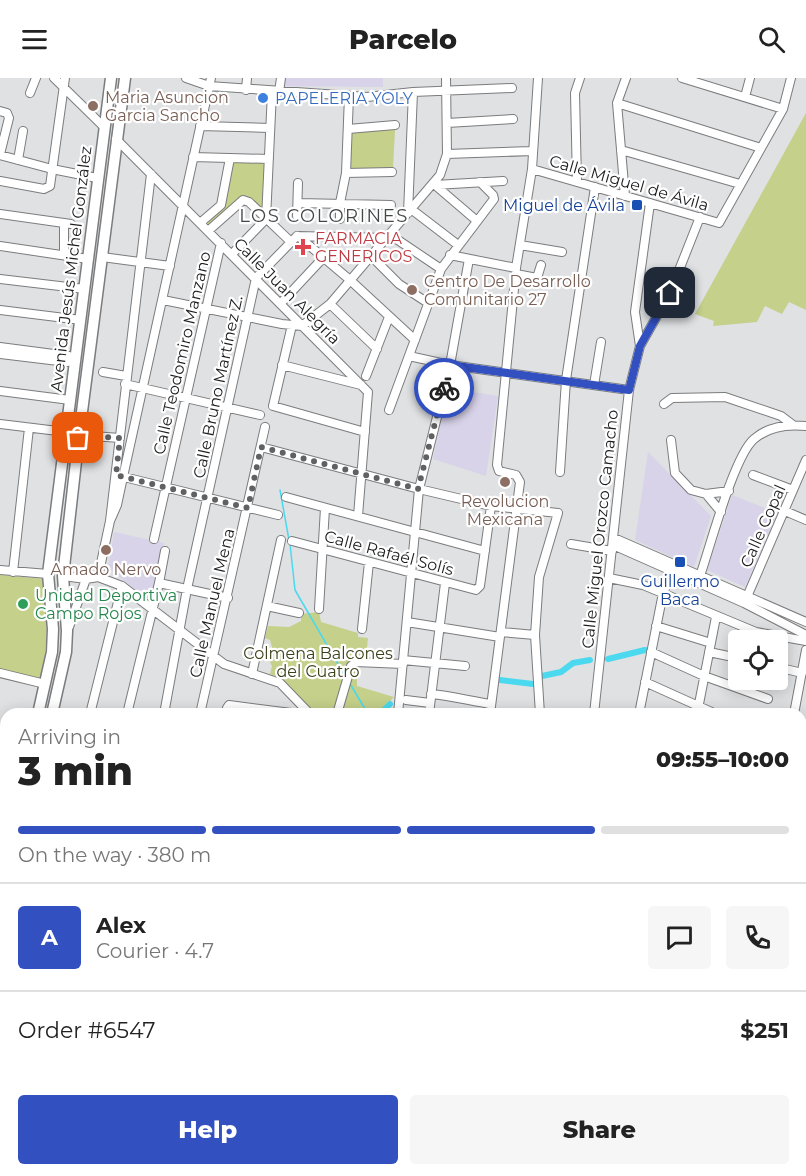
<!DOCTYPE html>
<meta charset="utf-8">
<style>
:root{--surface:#fff;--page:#f6f6f6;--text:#222;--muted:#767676;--line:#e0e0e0;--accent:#3350c1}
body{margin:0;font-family:Montserrat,sans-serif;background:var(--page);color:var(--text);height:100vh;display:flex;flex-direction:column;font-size:22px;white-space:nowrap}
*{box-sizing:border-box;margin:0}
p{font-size:20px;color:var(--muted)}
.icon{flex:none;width:33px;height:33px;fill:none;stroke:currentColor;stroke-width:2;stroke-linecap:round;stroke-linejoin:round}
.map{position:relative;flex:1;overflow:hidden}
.details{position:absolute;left:0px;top:630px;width:807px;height:468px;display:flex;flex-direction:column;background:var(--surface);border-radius:18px 18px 0 0;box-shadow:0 3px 15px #0003}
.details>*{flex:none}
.tools{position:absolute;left:728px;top:552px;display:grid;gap:12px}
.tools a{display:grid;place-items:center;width:60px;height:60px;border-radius:6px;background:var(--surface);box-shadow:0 3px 15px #0003;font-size:30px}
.pin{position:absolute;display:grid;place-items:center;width:51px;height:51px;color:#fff;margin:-26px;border-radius:12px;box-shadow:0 3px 9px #0006}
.courier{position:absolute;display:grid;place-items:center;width:60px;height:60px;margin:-30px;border:4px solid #3350c1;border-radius:50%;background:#fff;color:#222;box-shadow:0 2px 8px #0007}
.overview em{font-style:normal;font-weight:800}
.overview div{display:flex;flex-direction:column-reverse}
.overview{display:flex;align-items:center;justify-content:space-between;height:102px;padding:0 18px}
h1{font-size:39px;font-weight:800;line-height:45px}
.bar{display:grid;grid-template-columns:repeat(4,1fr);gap:9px 6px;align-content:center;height:72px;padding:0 18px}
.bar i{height:8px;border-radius:4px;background:var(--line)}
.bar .active{background:var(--accent)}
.bar p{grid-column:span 4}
.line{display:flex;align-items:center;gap:15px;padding:0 18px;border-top:2px solid var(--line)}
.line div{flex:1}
.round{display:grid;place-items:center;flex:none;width:63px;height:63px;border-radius:6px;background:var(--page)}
.primary-button{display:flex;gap:12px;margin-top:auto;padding:12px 18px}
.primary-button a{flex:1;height:69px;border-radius:6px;background:var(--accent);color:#fff;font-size:24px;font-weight:800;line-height:69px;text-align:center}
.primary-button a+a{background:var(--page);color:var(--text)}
header{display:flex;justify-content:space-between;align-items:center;height:78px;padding:0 18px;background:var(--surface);font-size:27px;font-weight:800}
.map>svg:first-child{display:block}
.education{fill:#d8d3e9}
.green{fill:#c5d08a}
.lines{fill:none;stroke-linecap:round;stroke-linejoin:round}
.stream{stroke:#4ad9ef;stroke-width:1.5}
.canal{stroke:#4ad9ef;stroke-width:6}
.minor-casing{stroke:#7b7c7e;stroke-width:10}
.major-casing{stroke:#7b7c7e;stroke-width:13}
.minor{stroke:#fff;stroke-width:8}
.major{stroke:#fff;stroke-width:10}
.done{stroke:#606162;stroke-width:6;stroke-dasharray:0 10.8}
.route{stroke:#3350c1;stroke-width:8}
.shop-dot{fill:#3f7fe0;stroke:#fff;stroke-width:2}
.education-dot{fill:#8d6e63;stroke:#fff;stroke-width:2}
.transit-dot{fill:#1a4fb4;stroke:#fff;stroke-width:2}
.health-dot{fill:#e0444e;stroke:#fff;stroke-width:2}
.leisure-dot{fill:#2e9e5b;stroke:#fff;stroke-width:2}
.labels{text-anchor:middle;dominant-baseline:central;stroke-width:4.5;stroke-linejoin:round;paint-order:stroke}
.education-label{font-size:16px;fill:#785e54;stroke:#fff;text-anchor:start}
.shop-label{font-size:16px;fill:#366cbe;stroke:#fff;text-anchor:start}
.street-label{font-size:16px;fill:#1c1c1d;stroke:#fff}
.transit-label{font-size:16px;fill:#164399;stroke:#fff;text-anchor:end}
.health-label{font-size:16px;fill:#be3a42;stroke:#fff;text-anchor:start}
.leisure-label{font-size:16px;fill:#27864d;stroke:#fff;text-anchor:start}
.park-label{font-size:16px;fill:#3c4119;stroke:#fff}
.neighbourhood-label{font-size:18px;letter-spacing:1.5px;fill:#454648;stroke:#fff}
</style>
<header><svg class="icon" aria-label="menu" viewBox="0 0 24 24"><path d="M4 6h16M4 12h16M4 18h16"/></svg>Parcelo<svg class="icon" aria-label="search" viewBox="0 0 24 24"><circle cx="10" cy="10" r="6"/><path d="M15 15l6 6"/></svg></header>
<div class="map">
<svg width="806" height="1098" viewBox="0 0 806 1098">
<rect width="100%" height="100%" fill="#dfe1e3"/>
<!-- education -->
<path class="education" d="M284 0H383V9L283 8Z
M448 310 498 318 486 398 433 381Z
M648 374 711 438 694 489 635 462Z
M732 417 777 435 745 509 707 492Z
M114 454 164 465 150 523 108 490Z
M0 666 6 668V735L0 732Z"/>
<!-- green -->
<path class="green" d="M806 35V232L789 224 782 236 765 228 757 244 713 248 714 243 695 236Z
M395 52 393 90 349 92 351 53Z
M232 81 267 83 264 137 241 120 235 123 210 148 205 143 222 128Z
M0 497 45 501C47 539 49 564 40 602L0 592Z
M319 534 321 544 358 555V559L368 560 366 579 357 590V608L394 619 378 636H312L283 601 270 596 272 588 269 582 272 569 270 562 265 560 268 548 289 549 301 543V536Z"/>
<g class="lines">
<!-- stream -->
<path class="stream" d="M280 412 289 462
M290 466 295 512 345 598
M349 604 368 636"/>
<!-- canal -->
<path class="canal" d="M608 581 645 572
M542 598 561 594 573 585 590 582
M500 602 533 606
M380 636 390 626"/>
<!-- minor casing -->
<g class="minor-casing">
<path id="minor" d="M54 0 104 49
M186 0 209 8 367 19 413 14 512 10
M682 0 783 31
M246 12 247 0
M279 14 281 0
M30 15 36 0
M745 19 750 0
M617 25 761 70
M0 33 7 35 9 40 0 76
M447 45 513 41
M200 48 270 50
M348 51 395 47
M116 61 368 314 358 438
M621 72 740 106
M447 76 533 73
M0 77 52 91 97 100
M193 79 269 81
M18 82 23 53
M532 91 719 145 783 31 791 0
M346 95 392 94
M0 103 44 111 50 108 65 0
M577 104 575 15 580 0
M435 107 503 103
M435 107 477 143
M625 118 617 25 626 0
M298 125 391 127
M411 131 458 167
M408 135 413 14
M0 136 71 146
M297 138 298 105
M340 141V125L346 95 349 18
M64 145V177
M200 145 221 127 230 80
M208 153 243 122 249 124 290 163
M389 156 441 191
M297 158 386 160
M298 158 350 202 415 262
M520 167 562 174
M0 168 88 181
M232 176 266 141 272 14
M450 177 516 190
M371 178 399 206 428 225
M102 179 170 188
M516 196 537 200 541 187
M0 201 85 211
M163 222 282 246 302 248 330 226 440 97 447 76 446 0
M281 225 323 180
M330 226 377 271
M0 232 81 242
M292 247 273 328 365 354
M640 268 635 234 650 125
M0 269 69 278 76 282
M0 276 67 284 76 282
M409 278 450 287 629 312
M282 287 361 307
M103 294 126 298
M366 298 389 239
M125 306 260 337
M594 307 601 264
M0 313 70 322
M664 326 672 320 725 319 781 338 793 347
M389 332 441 191 494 121 493 117 480 104
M0 346 66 354
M79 357 120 360
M671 362 675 395 691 412 706 416 729 413
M261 369 419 411 491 428 558 435 539 499 535 557 540 636
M560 394 566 302 595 109
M753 397 793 412
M120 398 278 437
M706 416 721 434
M286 419 485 473
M785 433 806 442
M110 443 117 427 123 399 211 0
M614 460 806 544
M154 461 221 165
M292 463 476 512 480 508 491 428
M571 466 612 473
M613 467 744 525 806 557
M0 492 48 496
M13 494 29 350
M63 498 86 501 98 499 122 508 224 586 280 605 310 636
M700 498C710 469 734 378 754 361 769 348 787 346 806 348
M98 499 110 443 151 96
M609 500 643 507 756 554 806 563
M159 505 228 520
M746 521 806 382
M267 528 299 535
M319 531 325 430
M407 544 500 559
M656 548 711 565
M69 549 86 501
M362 551 369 484
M501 554 535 557
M651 574 704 598 768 621
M709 574 738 580
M403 582 465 588
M777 589 802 595
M0 595 45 606
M252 596 281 462
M645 604 716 636
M431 616C452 618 471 623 491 626
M406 622 430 625
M90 636 122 508
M127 636 159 505 165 473
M164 636 187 511 256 200 297 158
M200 636 265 349
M227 636V630L229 627 299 636
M337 636 351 588 356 584 403 586
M398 636 419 411 450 287 469 181
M429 636 445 505
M490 636 520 404 516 397 499 393 497 387 516 190 532 91 538 0
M594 636 629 312 640 268 670 215 700 139
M639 636 663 515 673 493
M697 636 716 539
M794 636 806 572
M0 664 6 666
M801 665 806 666
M801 729 806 730
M0 738 6 741
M0 750 6 753
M801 816H806
M801 872 806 840
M0 904 6 905
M801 924 806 925
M801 1033 806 1034
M0 1080 6 1055
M143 1092 167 1098
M719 1092 731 1098
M742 1092 754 1098
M47 1098 48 1092
M98 1098 99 1092
M203 1098 204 1092
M254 1098 256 1092
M306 1098 307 1092
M358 1098 359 1092
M392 1098 393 1092
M436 1098 437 1092
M481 1098 483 1092
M526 1098 528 1092
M534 1098 536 1092
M584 1098 585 1092
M633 1098 634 1092
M681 1098 682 1092
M765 1098 766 1092"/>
</g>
<!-- major casing -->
<g class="major-casing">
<path id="major" d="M38 636 52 574 53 551 48 496 111 0
M52 636 66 574 67 553 63 498 79 357 125 0
M0 801 6 777
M0 851 6 826"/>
</g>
<!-- minor -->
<use href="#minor" class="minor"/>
<!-- major -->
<use href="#major" class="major"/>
</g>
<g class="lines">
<!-- done -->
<path class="done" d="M78 360 79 357 120 360 116 397 248 430 261 369 418 411 444 310"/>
<!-- route -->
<path class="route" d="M444 310 450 287 629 312 640 268 670 215"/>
</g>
<!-- markers -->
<circle class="shop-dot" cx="263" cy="20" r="6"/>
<g class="education-dot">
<circle cx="93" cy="28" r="6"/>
<circle cx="412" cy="212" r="6"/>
<circle cx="505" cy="404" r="6"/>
<circle cx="106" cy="472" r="6"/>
</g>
<g class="transit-dot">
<rect x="631" y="121" width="12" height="12" rx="3"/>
<rect x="674" y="478" width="12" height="12" rx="3"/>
</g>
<path class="health-dot" d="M300 160h6v6h6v6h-6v6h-6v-6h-6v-6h6z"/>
<circle class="leisure-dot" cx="23" cy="526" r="6"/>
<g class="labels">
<!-- education labels -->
<g class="education-label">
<text x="105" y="19">Maria Asuncion<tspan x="105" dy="18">Garcia Sancho</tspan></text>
<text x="424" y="203">Centro De Desarrollo<tspan x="424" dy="18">Comunitario 27</tspan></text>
<text x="505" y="423" text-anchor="middle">Revolucion<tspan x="505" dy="18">Mexicana</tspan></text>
<text x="106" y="491" text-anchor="middle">Amado Nervo</text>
</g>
<!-- shop labels -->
<g class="shop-label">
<text x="275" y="20">PAPELERIA YOLY</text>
</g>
<!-- street labels -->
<g class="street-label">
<text transform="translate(629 105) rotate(16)">Calle Miguel de Ávila</text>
<text transform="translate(71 191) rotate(-83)">Avenida Jesús Michel González</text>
<text transform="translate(287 213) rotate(45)">Calle Juan Alegría</text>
<text transform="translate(182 275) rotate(-77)">Calle Teodomiro Manzano</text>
<text transform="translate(218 309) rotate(-78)">Calle Bruno Martínez Z.</text>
<text transform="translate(763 448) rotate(-66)">Calle Copal</text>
<text transform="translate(600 451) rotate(-84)">Calle Miguel Orozco Camacho</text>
<text transform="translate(389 475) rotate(15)">Calle Rafaél Solís</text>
<text transform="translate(212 525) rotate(-77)">Calle Manuel Mena</text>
</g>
<!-- transit labels -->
<g class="transit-label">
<text x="625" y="127">Miguel de Ávila</text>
<text x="680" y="503" text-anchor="middle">Guillermo<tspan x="680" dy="18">Baca</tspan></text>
</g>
<!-- health labels -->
<g class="health-label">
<text x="315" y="160">FARMACIA<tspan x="315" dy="18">GENERICOS</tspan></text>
</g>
<!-- leisure labels -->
<g class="leisure-label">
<text x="35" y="517">Unidad Deportiva<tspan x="35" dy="18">Campo Rojos</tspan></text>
</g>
<!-- park labels -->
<g class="park-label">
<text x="318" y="575">Colmena Balcones<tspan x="318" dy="18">del Cuatro</tspan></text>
</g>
<!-- neighbourhood labels -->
<g class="neighbourhood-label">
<text x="324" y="138">LOS COLORINES</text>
</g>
</g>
</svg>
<div class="tools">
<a><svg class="icon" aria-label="locate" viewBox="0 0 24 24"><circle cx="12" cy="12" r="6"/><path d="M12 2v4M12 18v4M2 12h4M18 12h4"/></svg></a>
</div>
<div class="pin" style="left:78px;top:360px;background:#ea580c"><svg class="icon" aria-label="bag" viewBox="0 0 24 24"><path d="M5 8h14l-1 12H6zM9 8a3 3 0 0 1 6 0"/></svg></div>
<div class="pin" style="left:670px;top:215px;background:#1f2937"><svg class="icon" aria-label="home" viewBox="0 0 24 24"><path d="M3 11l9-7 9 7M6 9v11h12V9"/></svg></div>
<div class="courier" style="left:444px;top:310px"><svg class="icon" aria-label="bike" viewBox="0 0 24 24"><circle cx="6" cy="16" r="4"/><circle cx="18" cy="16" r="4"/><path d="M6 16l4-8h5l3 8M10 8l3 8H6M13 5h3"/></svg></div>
<section class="details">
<div class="overview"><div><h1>3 min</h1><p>Arriving in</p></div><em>09:55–10:00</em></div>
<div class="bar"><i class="active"></i><i class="active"></i><i class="active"></i><i></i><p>On the way · 380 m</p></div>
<div class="line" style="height:108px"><b class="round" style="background:var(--accent);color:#fff">A</b><div><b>Alex</b><p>Courier · 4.7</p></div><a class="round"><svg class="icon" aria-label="chat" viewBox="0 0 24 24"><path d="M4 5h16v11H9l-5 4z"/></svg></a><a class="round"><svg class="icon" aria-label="phone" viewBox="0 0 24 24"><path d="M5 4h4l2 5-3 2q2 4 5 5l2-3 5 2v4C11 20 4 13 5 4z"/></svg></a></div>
<div class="line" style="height:78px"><div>Order #6547</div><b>$251</b></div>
<div class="primary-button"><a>Help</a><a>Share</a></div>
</section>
</div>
